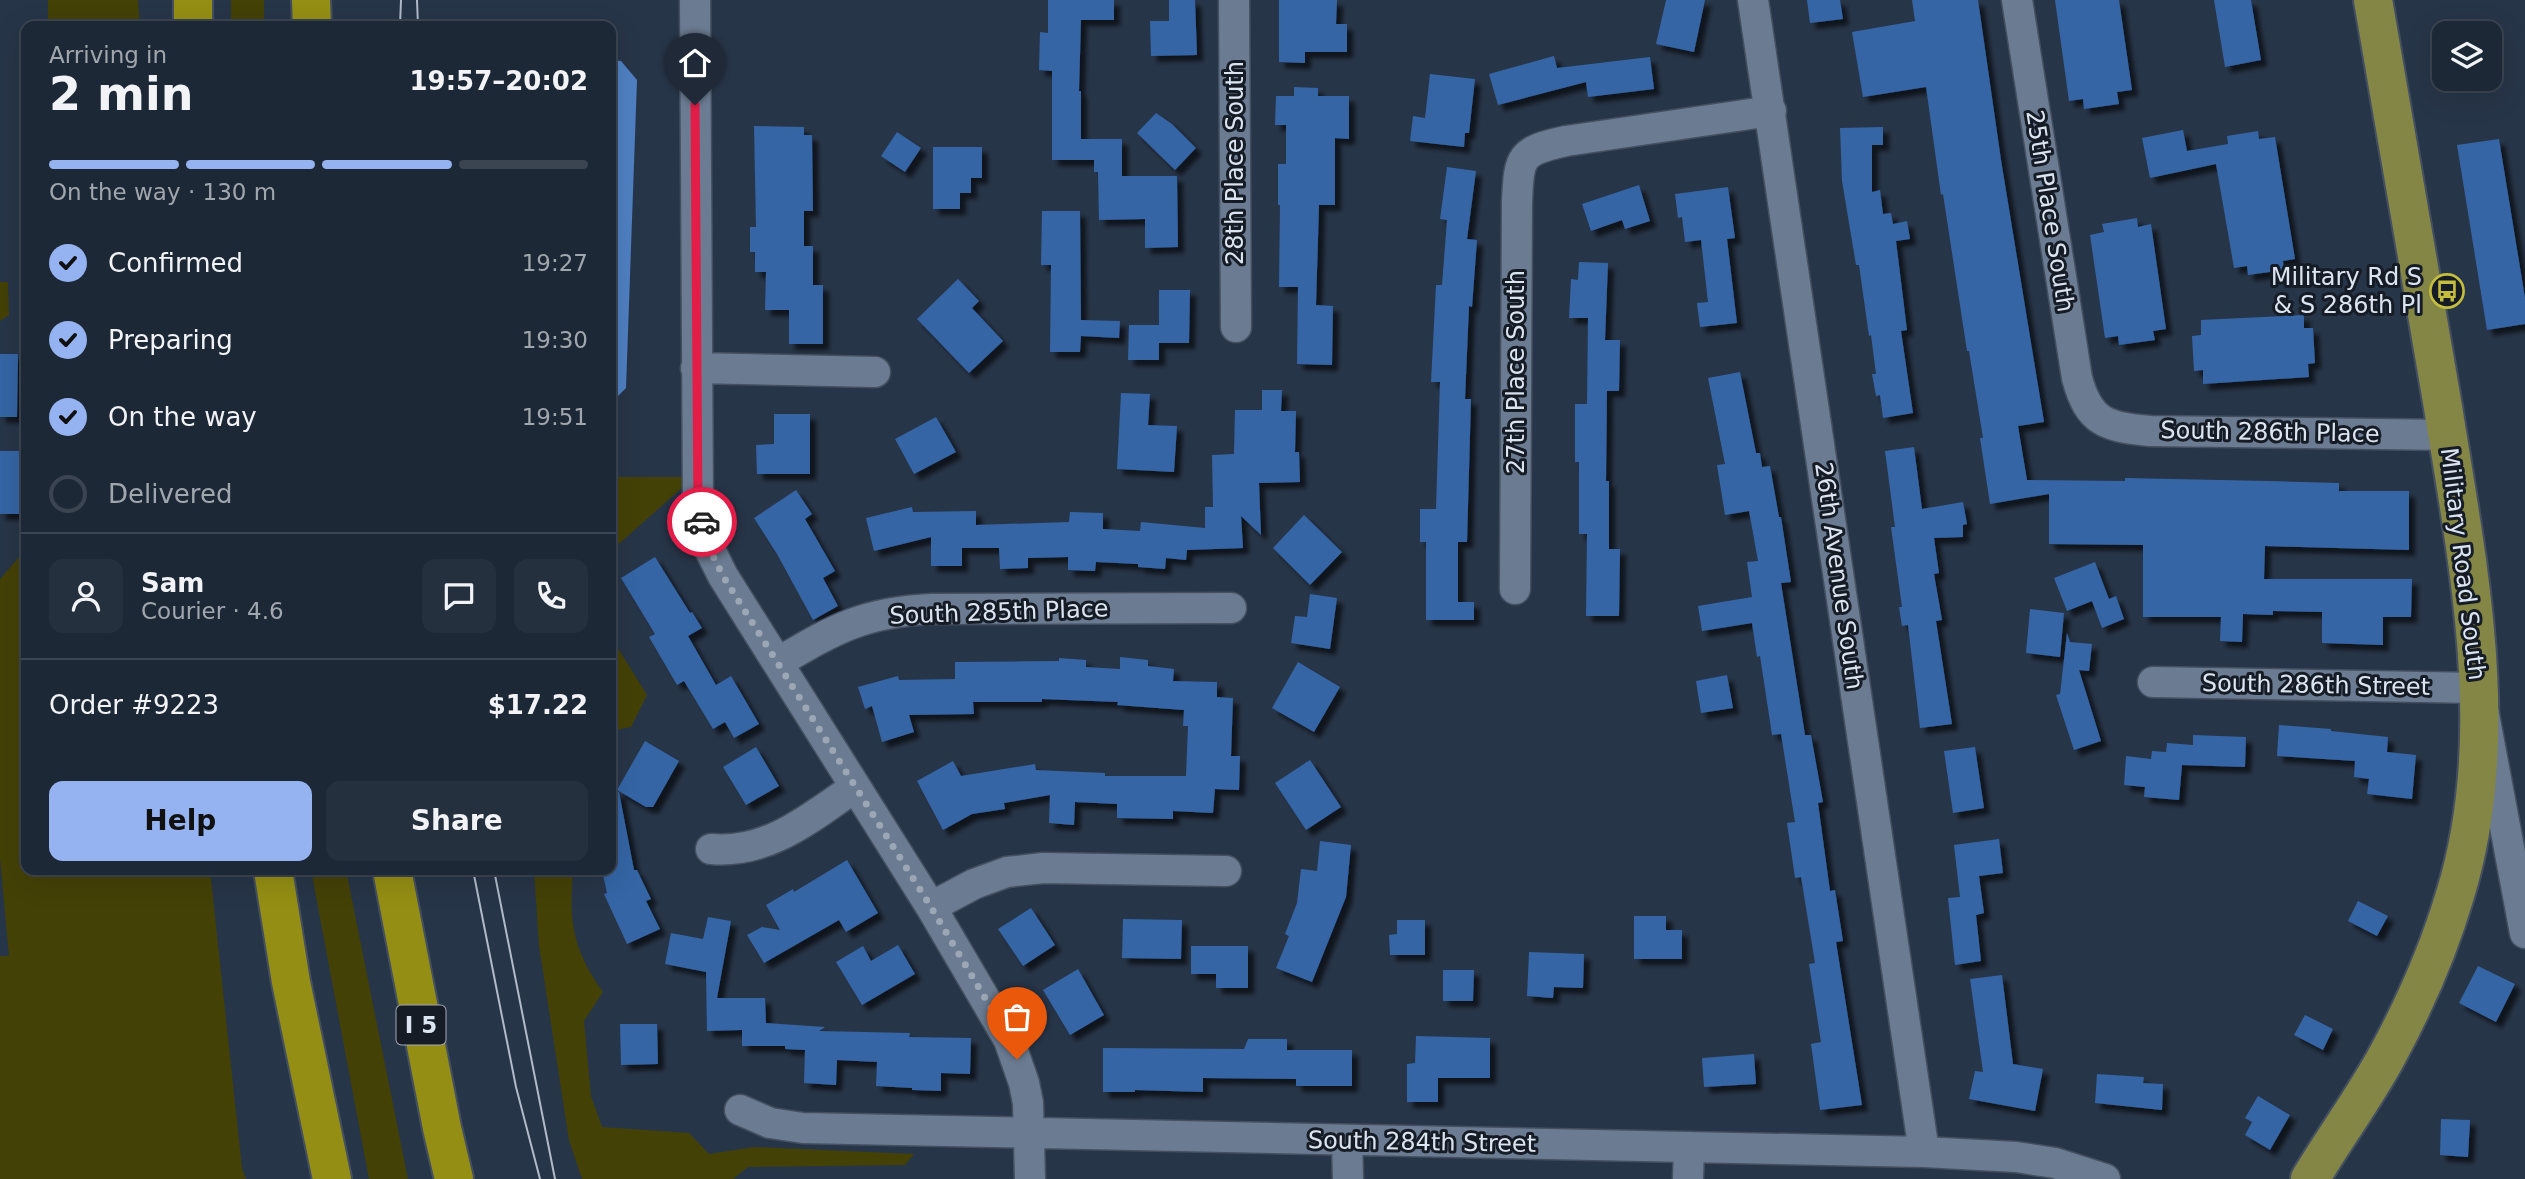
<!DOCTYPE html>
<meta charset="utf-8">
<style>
:root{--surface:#1d2836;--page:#25303e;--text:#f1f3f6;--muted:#a0a6ad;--line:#3b4451;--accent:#95b2f1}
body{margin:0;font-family:"DejaVu Sans",sans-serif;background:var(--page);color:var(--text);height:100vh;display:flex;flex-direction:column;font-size:26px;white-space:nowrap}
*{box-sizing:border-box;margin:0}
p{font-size:23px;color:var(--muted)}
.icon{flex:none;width:38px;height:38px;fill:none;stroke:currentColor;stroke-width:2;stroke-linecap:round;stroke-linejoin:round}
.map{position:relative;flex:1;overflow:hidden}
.sheet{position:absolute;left:21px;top:21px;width:595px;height:854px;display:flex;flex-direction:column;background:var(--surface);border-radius:14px;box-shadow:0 7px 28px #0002,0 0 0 2px var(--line)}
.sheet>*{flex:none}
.fabs{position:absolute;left:2432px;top:21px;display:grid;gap:14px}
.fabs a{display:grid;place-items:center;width:70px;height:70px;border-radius:14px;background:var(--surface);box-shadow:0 7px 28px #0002,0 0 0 2px var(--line);font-size:35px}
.pin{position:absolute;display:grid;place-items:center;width:60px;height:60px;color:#fff;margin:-72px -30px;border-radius:50% 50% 50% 0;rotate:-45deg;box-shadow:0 0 7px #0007}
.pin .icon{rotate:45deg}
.courier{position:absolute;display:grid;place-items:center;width:70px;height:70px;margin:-35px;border:5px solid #e11d48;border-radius:50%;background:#fff;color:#222;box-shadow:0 2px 9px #0007}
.headline em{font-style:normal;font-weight:700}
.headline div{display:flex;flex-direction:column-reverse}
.headline{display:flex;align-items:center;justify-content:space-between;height:119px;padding:0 28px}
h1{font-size:46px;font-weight:700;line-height:52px}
.bar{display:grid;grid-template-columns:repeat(4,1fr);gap:10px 7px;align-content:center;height:84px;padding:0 28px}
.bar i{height:9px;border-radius:5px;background:var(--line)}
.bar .current{background:var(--accent)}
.bar p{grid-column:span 4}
.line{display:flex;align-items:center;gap:18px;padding:0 28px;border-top:2px solid var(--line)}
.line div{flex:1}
.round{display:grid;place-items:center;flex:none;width:74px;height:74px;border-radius:14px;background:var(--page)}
ol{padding:0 28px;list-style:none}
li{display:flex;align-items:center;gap:21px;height:77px}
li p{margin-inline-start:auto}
li .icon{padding:7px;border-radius:50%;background:var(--accent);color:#111;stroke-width:4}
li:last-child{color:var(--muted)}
li i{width:38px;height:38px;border:4px solid var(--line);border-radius:50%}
.cta{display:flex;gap:14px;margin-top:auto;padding:14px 28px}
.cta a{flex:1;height:80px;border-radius:14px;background:var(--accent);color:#111;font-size:28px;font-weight:700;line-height:80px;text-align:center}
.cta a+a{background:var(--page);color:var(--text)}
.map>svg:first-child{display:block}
.green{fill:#444107}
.water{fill:#4f80c2}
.building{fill:#3565a5;filter:url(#shadow)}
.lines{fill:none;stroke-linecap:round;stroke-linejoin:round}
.minor-casing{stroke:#445061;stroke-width:33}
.major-casing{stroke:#445061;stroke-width:42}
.highway-casing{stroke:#445061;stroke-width:42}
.minor{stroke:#6b7b91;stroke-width:30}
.major{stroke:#848646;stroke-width:38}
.highway{stroke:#948e14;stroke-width:38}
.tram{stroke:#b0bac9;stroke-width:2}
.done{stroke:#9ca7b6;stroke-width:7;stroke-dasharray:0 12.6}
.route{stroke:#e11d48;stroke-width:9}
.labels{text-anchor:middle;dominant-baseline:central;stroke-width:6;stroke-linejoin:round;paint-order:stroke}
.shield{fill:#161c25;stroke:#a0a8b4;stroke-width:2}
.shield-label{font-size:23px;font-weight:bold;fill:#dbe4f1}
.street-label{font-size:24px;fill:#dbe4f1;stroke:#161c25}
.poi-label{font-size:24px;fill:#dbe4f1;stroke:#161c25;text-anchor:end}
</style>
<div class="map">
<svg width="2525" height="1179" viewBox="0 0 2525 1179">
<defs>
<filter id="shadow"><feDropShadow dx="6" dy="6" stdDeviation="2" flood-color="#0009"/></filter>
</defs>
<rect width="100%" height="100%" fill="#273548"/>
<!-- green -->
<path class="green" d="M48 0H138L140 26H48Z
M231 0H264V26H231Z
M0 282H8L9 315 0 321Z
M611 477H694L611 551Z
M26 549V870H210L242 1168 246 1179H0V956H9L0 858V579Z
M611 637 647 695 631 727 611 731Z
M311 870H346L408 1179H369Z
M534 870H573C569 922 572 948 603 992L584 1021 591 1096 602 1127 689 1133 709 1154 754 1147 914 1154 905 1165 748 1167 733 1179H582L569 1140 539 946Z"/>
<!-- water -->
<path class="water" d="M611 60 621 61 637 80 626 388 611 403Z"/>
<!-- building -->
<path class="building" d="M1048 0H1114V20H1081L1079 91H1081V139H1122V176H1177L1178 247 1145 248V219L1099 220 1098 172H1094V160H1052V71L1039 70 1040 32 1048 33Z
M1169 0H1195L1197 55 1151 56 1150 21H1169Z
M1279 0H1337L1336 24H1347V52H1305V63L1279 62Z
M1666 0H1705L1694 52 1656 44Z
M1807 0H1840L1843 19 1810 23Z
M1912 0H1978L2001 160 2044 422 2018 426 2027 480 2125 481V478L2267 481 2339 483V491H2409V550L2265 546 2264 579H2412L2411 617H2383V645L2322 643V612L2273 611V615L2243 614 2242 642 2220 641 2221 617H2143V545L2049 544V494L1990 504 1980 438H1983L1969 351H1967L1943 194 1941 195 1926 87 1863 97 1852 32 1915 21Z
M2055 0H2119L2132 90 2117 92 2119 104 2084 109 2083 99 2069 101Z
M2214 0H2251L2261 60 2225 67Z
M1554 56 1557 68 1650 57 1654 89 1588 97 1586 82 1498 105 1489 74Z
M1430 74 1475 79 1469 133H1465L1464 147 1410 141 1413 116 1425 118Z
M1294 87 1318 88V96H1349V139L1335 138V205H1319L1316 305 1333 306 1332 365 1297 364 1298 287H1279L1280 205H1278V164H1286V125H1275L1276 96H1294Z
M1156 113 1172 124 1196 148 1175 170 1137 133Z
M754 126 804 127V135H812L813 211H804V246H813V285H823V344H789V310H765L766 272H755V252H750V227H756Z
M1883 127V145H1872V192L1880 190 1883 214 1891 213 1893 224 1907 221 1910 239 1896 241 1907 330 1901 331 1913 413 1883 418 1880 395 1876 396 1872 374H1876L1871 335 1869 336 1859 265H1856L1842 181 1840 128Z
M2183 130 2187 151 2228 144 2227 136 2258 131 2259 139 2275 137 2295 259 2283 261 2284 270 2248 275 2247 266 2234 268 2216 164 2150 178 2142 138Z
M897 132 921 148 905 172 881 156Z
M2499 139 2525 298V324L2487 330 2457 145Z
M933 147H982V178H971V193H960V209H933Z
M1447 167 1476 171 1467 239 1477 240 1472 307 1469 306 1465 399H1471L1467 542H1458V602H1474V620H1426V542H1420V509H1436L1440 382H1431L1436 285H1442L1447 220 1440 219Z
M1639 185 1650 221 1625 229 1622 220 1591 231 1582 204Z
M1728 187 1735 238 1727 239 1737 323 1700 327 1697 303 1708 302 1701 240 1685 242 1682 217 1678 218 1675 194Z
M1042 211H1080L1081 320 1120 321 1119 338 1081 336 1080 352H1050L1051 265H1041Z
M2137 218 2138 227 2151 224 2166 329 2153 331 2155 340 2119 345 2118 336 2105 338 2090 235 2104 232 2102 224Z
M1579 262 1608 263 1605 340H1620L1619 391H1607L1606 481H1609V549H1620L1619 616H1586L1587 534H1579V462H1575V404H1587L1588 318H1569L1571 279 1578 280Z
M958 279 979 301 972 308 1003 341 969 373 917 319Z
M1159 290H1190L1189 343H1159V360H1128L1129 325H1159Z
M2304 315V328H2313L2315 363 2308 364 2309 377 2203 384V370L2194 371 2192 336 2201 335V320Z
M0 354H18L17 417H0Z
M1740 372 1756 453H1760L1762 467 1770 466 1779 517H1781L1791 582 1781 583 1805 735H1811L1823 802 1818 803 1830 891 1835 890 1843 941 1836 942 1862 1105 1820 1110 1811 1044 1821 1042 1809 964 1815 963 1801 877 1795 878 1787 823 1795 822 1781 734 1772 735 1760 656 1757 657 1752 623 1702 631 1698 606 1752 597 1747 562 1758 561 1749 511 1725 515 1717 465 1725 464 1708 378Z
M1262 390H1282L1281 411H1296L1295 452H1299L1300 482 1259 483 1261 535 1241 516 1243 548 1187 550 1186 560 1166 558 1165 569 1138 567V564L1096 562 1095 571 1068 570V557L1028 558V568L1000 569 999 548H962V566H931V537L874 551 866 518 912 507 913 512 976 511V525L1069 522 1070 512 1103 513V529L1140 531 1141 522 1205 528V507H1213L1212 455 1234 454 1235 410H1262Z
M1121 393 1150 394 1148 425 1177 426 1174 472 1117 469Z
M774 414H810V474H757L756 445 774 444Z
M936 417 956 452 914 474 895 439Z
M1914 447 1922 509 1963 502 1967 524 1963 525V537L1934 538 1939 573 1934 574 1942 620 1936 621 1952 724 1920 728 1908 625 1902 626 1899 607H1902L1891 527H1895L1885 451Z
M0 451H21V514H0Z
M796 490 812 514 805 519 835 571 823 578 838 606 813 620 777 554 754 518Z
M1304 515 1342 552 1310 585 1273 548Z
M655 557 690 613 692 612 702 628 688 636 716 685 731 676 759 724 734 738 725 722 713 729 684 681 677 685 649 637 655 634 621 578Z
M2095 562 2109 599 2116 596 2124 619 2102 628 2092 601 2067 611 2054 578Z
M1310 594 1337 598 1330 649 1291 643 1295 616 1307 617Z
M2030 609 2064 613 2060 657 2026 653Z
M2067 633 2070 642 2092 644 2089 671 2079 670 2101 741 2074 750 2056 695 2060 694Z
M1120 657 1148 660V666L1174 669 1173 681 1217 682V697L1233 698 1231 756H1240L1239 790 1215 789 1213 813 1173 811V819L1117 818V804L1075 802 1074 825 1049 823 1050 795 1004 803 1005 809 972 814 943 830 917 781 953 761 961 776 1035 764 1036 770 1105 773V776H1186L1188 726H1183L1184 710 1117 705 1118 702 1042 699V702H973L974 714 909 715 914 732 882 742 872 706 865 709 858 687 898 676 899 680 955 679V662L1059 661V658L1086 660V667L1120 669Z
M1298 662 1340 687 1314 732 1272 708Z
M1727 675 1733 708 1701 713 1696 681Z
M2279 725 2331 729V731L2388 737 2387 752 2416 755 2412 799 2367 794 2369 779 2354 777 2355 761 2277 756Z
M2193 735 2246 737 2245 767 2182 765 2179 800 2144 797 2145 787 2124 785 2126 756 2151 759 2152 751 2166 752 2167 743 2193 745Z
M645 741 679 761 653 807H646L617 790Z
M756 747 779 786 746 805 723 767Z
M1975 747 1984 808 1953 813 1944 751Z
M1310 760 1341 807 1306 830 1275 783Z
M619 792 634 870H637L651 899 646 901 660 929 627 944 604 894 607 893 602 870H611V793Z
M1999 839 2003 873 1979 876 1984 913 1976 915 1981 961 1955 965 1948 898 1960 897 1954 845Z
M1320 841 1351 845 1346 897 1312 982 1276 968 1289 936 1285 934 1297 903 1301 869 1317 871Z
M847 860 878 913 846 932 839 920 764 963 747 935 762 927 780 930 766 905 793 889 794 892Z
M2358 901 2388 916 2377 936 2348 921Z
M1031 908 1055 945 1023 966 998 929Z
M1634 916H1666V930H1682V959H1634Z
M708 917 731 921 717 998H765L766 1023 825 1027 819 1031 910 1033 909 1037 971 1038 970 1074 941 1073V1091L912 1090V1088L876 1086 877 1062 837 1060 836 1085 804 1083 805 1050 785 1049V1046H742V1030L707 1031 706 972 665 964 671 933 703 939Z
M1123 919 1182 920 1181 959 1122 958Z
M1397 920H1425V955H1390L1389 935 1397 934Z
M898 945 915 974 862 1005 836 962 863 946 871 961Z
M1191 946H1248V988H1216V974H1191Z
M1529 952 1584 954 1583 988 1554 987 1553 998 1527 996Z
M2478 966 2515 984 2496 1022 2459 1003Z
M1078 969 1104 1015 1070 1035 1043 990Z
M1443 970H1474L1473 1001H1443Z
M2002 975 2013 1064 2043 1069 2035 1111 1969 1099 1975 1071 1983 1072 1970 979Z
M2305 1015 2333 1029 2323 1050 2294 1035Z
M620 1024H657L658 1064 621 1065Z
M1416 1036 1490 1038V1078H1438V1102H1407V1064L1415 1063Z
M1248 1039H1287V1050H1352V1086H1296V1079L1203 1078V1092L1135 1090V1092H1103V1048L1244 1049Z
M1754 1054 1756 1084 1704 1087 1702 1058Z
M2097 1074 2144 1077 2143 1083 2163 1084 2162 1110 2095 1103Z
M2258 1096 2290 1115 2270 1150 2245 1135 2252 1122 2245 1118Z
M2441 1119 2470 1120 2468 1157 2440 1155Z"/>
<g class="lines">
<!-- minor casing -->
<g class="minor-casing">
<path id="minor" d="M695 0 698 506 706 542 723 576 931 907 1009 1040 1024 1083 1028 1103 1030 1179
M1234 0 1236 327
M1753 0 1924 1152
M2017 0 2077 378C2089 423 2107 427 2150 431L2447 435
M696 368 875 372
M1515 589 1517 202C1519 156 1520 151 1566 141L1771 111
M779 662C836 628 865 612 932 609L1231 608
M2153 682 2479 688 2525 933
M711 849C768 854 810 818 855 787
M931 907 974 884 1007 872 1043 868 1226 871
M740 1110 770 1123 803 1128 1924 1152 2016 1157 2055 1163 2105 1179
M1347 1141 1348 1179
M1688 1179 1689 1147"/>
</g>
<!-- major casing -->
<g class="major-casing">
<path id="major" d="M2310 1179C2335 1137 2365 1097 2388 1054 2415 1004 2439 949 2455 895 2504 737 2468 566 2443 407 2420 271 2396 136 2373 0"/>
</g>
<!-- highway casing -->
<g class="highway-casing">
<path id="highway" d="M193 0V26
M311 0 312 26
M273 870 291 982 332 1179
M392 870 442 1128 454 1179"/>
</g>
<!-- minor -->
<use href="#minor" class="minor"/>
<!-- major -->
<use href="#major" class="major"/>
<!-- highway -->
<use href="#highway" class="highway"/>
<!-- tram -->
<path class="tram" d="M417 0 418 26
M400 26 401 0
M473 870 516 1087 540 1179
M494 870 555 1179"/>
</g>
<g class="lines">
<!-- done -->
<path class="done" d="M702 522 706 542 723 576 931 907 1010 1040 1017 1059"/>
<!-- route -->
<path class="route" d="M695 105 698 506 702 522"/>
</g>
<!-- icons -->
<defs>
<g id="bus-ring" transform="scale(1.75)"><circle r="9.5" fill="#161c25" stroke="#c4bd3e" stroke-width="1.5"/><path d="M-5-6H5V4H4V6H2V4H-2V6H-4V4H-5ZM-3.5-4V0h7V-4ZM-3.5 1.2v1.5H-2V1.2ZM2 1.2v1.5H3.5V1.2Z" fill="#c4bd3e"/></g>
</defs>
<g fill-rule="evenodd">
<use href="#bus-ring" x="2447" y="291"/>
</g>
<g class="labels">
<!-- shield labels -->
<rect class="shield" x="396.5" y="1005.5" width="49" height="39" rx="5"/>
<g class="shield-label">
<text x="421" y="1025">I 5</text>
</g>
<!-- street labels -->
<g class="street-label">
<text transform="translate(1235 163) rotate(-90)">28th Place South</text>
<text transform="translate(2050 211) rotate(81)">25th Place South</text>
<text transform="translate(1516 372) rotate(-90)">27th Place South</text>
<text transform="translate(2270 432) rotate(1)">South 286th Place</text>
<text transform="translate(2463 564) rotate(83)">Military Road South</text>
<text transform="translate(1839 576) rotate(82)">26th Avenue South</text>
<text transform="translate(999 612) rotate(-2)">South 285th Place</text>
<text transform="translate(2316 685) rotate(1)">South 286th Street</text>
<text transform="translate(1422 1142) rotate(1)">South 284th Street</text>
</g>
<!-- poi labels -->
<g class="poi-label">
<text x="2422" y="277">Military Rd S<tspan x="2422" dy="28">&amp; S 286th Pl</tspan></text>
</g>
</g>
</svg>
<div class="fabs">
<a><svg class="icon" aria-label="layers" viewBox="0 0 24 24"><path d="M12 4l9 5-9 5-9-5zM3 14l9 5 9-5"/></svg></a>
</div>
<div class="pin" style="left:1017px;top:1059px;background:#ea580c"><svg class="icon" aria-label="bag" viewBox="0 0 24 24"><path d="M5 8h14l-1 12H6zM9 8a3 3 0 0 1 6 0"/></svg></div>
<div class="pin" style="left:695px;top:105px;background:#1f2937"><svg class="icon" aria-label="home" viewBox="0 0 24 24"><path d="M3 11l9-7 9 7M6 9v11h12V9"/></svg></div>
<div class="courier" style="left:702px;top:522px"><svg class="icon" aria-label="car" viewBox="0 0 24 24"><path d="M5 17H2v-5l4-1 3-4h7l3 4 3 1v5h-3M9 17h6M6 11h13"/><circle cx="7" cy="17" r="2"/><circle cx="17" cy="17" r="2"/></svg></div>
<section class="sheet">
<div class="headline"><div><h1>2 min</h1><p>Arriving in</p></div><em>19:57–20:02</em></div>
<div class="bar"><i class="current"></i><i class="current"></i><i class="current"></i><i></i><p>On the way · 130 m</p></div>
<ol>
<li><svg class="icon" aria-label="check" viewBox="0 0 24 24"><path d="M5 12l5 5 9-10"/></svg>Confirmed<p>19:27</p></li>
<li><svg class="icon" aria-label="check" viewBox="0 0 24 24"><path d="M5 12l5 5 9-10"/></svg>Preparing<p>19:30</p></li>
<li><svg class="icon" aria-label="check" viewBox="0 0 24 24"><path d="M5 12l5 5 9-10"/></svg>On the way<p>19:51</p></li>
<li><i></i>Delivered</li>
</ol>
<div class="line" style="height:126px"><a class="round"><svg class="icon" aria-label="person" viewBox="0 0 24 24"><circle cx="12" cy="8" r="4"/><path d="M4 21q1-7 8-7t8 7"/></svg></a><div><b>Sam</b><p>Courier · 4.6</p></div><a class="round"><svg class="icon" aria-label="chat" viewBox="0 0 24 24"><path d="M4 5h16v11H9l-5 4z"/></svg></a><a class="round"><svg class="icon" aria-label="phone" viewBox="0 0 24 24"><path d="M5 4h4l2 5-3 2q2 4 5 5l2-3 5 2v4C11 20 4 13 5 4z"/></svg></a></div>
<div class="line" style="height:91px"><div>Order #9223</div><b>$17.22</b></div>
<div class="cta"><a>Help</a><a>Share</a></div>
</section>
</div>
